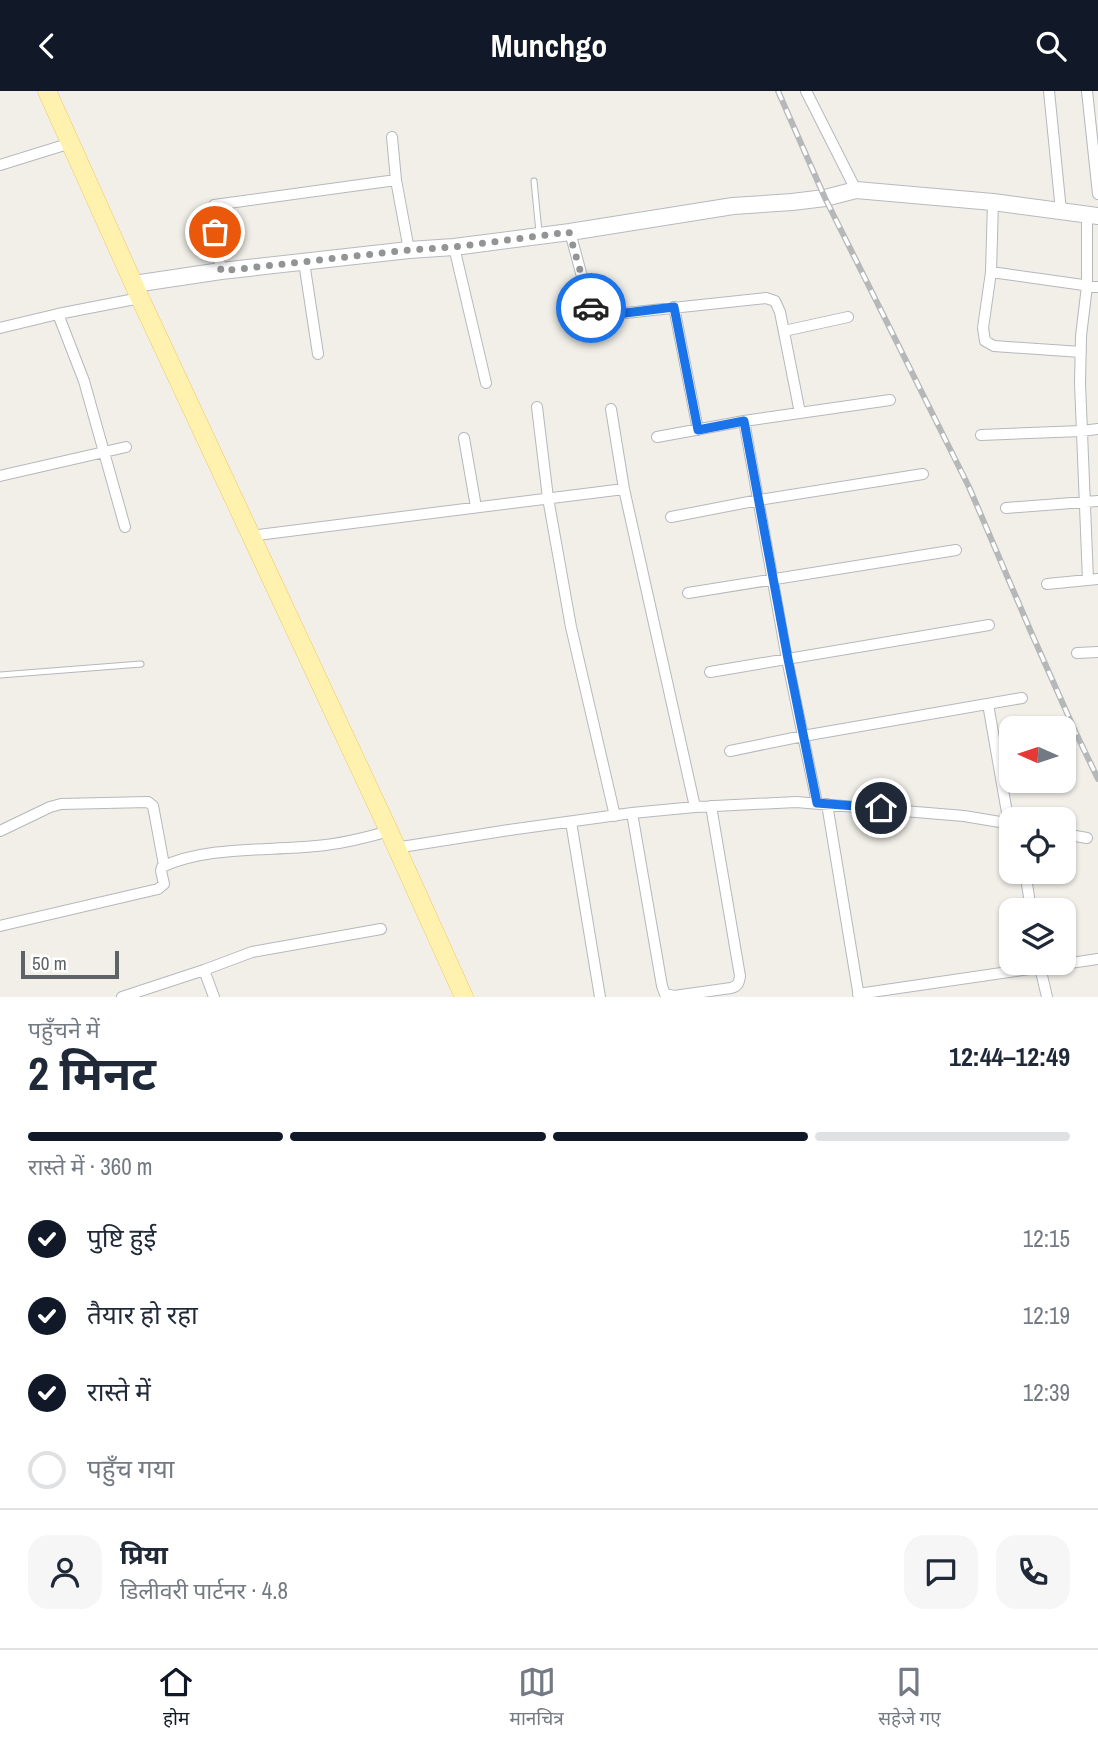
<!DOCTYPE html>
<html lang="hi">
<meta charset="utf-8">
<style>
:root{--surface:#fff;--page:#f6f6f7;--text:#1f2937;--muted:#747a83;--line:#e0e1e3;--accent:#111827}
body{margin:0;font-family:"Archivo Narrow","Noto Sans Devanagari",sans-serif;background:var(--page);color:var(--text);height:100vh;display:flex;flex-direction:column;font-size:26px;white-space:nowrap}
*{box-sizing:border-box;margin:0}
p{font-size:23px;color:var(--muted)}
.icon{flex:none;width:38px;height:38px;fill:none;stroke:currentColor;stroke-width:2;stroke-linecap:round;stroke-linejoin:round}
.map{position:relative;height:906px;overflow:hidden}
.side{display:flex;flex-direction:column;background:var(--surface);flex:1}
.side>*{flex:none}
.needle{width:46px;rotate:273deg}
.fabs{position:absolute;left:999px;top:625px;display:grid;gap:14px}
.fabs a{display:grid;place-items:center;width:77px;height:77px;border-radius:14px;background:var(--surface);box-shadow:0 2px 5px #0004;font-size:35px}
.scale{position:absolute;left:21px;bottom:18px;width:98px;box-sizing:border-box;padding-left:7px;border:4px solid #5f6368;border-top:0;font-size:19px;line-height:24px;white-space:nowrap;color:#5f6368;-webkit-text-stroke:5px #fff;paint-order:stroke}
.pin{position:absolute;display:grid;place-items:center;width:60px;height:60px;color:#fff;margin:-30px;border:4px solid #fff;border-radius:50%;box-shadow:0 2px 7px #0007}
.courier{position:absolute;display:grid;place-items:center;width:70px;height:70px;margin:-35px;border:5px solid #1a73e8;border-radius:50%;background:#fff;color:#222;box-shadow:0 2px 9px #0007}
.summary em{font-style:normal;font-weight:700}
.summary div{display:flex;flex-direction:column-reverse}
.summary{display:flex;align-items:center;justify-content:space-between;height:119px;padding:0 28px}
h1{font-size:46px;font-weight:700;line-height:52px}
.bar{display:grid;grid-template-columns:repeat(4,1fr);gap:10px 7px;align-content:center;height:84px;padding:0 28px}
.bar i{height:9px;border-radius:5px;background:var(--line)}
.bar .active{background:var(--accent)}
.bar p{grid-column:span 4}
.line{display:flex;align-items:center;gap:18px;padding:0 28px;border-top:2px solid var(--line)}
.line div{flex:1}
.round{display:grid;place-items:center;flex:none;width:74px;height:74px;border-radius:21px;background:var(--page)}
ol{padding:0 28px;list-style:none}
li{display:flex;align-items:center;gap:21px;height:77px}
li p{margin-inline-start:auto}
li .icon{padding:7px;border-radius:50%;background:var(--accent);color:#fff;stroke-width:4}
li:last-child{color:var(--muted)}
li i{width:38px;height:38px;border:4px solid var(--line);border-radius:50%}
header{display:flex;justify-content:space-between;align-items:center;height:91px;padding:0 28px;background:var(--accent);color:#fff;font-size:32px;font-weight:700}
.dock{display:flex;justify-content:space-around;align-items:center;height:98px;border-top:2px solid var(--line);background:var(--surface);font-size:19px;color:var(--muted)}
.dock a{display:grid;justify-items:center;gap:4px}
.dock .active{color:var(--accent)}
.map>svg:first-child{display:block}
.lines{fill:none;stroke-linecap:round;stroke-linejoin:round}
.lane-casing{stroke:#b5b8bc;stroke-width:7}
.street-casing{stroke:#b5b8bc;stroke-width:12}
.secondary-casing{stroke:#b6babf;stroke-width:18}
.primary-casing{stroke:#f2c960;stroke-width:19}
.lane{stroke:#fff;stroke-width:5}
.street{stroke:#fff;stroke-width:10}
.secondary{stroke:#fff;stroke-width:16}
.primary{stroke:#fff2af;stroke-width:18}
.rail-casing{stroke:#b6b7b8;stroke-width:6}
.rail{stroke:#fff;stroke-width:3.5;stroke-dasharray:10;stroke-linecap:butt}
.done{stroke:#929495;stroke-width:7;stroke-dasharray:0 12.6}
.route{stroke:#1a73e8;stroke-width:9}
</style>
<header><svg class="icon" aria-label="back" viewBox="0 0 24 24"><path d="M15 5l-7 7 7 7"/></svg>Munchgo<svg class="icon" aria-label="search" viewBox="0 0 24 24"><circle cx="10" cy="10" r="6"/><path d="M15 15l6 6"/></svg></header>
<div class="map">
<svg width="1098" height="906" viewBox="0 0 1098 906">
<rect width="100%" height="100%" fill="#f1efe8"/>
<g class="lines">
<!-- lane casing -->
<g class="lane-casing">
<path id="lane" d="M534 90 539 141
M0 584 141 573"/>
</g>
<!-- street casing -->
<g class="street-casing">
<path id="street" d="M806 0 856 99
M1049 0 1061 120
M1087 0 1098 103
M392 46 396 89 409 159
M0 74 71 52
M993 111 991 181 983 237 985 250 994 255 1081 261
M1087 124V195L1081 245 1080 292 1088 489
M570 141 591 219 597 225 766 207 775 210 780 221 800 322
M454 156 486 292
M304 171 318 263
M221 180 212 122V117L214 114 396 89
M991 181 1098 196
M674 216 698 339
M58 223 84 290 125 436
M0 237 58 223 140 207
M784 240 848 226
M537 316 548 407 571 536 615 725
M611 318 624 398 695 716
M744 330 787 568 817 712
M981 344 1082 340 1098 338
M657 346 744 330 890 309
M464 347 476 416
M0 385 126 356
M1006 417 1098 410
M671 426 759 409 923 383
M250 445 624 398
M1047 493 1098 488
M688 502 956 459
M1077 562 1098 561
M710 581 989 534
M988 613 1009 733
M730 660 803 645 1022 607
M827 713 859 906
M632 722 662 895 665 903 674 905 731 897C738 895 739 892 740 885L711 715
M571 731 600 906
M0 740 50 716 61 713 148 711 153 715 154 720 164 774
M1064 743 1087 747
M395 757 509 739 632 722 695 716 796 711 964 725 1012 733
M1025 780 1031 819
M0 835 158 798 164 793 161 780 162 776C205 755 268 760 316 755 341 753 365 747 389 740
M1039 872 1047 906
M204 879 214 906
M858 903 1098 868
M122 906 204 879 252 861 381 838"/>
</g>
<!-- secondary casing -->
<g class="secondary-casing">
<path id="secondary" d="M134 193 221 180 409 159 454 156 570 141 733 115 792 111 825 107 856 99 993 111 1098 125"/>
</g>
<!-- primary casing -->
<g class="primary-casing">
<path id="primary" d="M47 0 140 207 389 740 464 906"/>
</g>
<!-- lane -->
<use href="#lane" class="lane"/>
<!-- street -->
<use href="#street" class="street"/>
<!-- secondary -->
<use href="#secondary" class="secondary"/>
<!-- primary -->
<use href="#primary" class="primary"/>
<!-- rail casing -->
<g class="rail-casing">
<path id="rail" d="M778 0 825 107 969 396 1031 541 1075 640 1098 688"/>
</g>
<!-- rail -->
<use href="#rail" class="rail"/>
</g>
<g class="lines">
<!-- done -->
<path class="done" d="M215 141 221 180 409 159 454 156 569 141 591 217"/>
<!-- route -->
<path class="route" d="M591 217 594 222 601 225 674 216 698 339 744 330 788 568 817 712 881 717"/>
</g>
</svg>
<div class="fabs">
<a><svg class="needle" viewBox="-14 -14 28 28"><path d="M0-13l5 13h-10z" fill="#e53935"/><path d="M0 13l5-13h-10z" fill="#747a83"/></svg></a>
<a><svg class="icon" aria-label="locate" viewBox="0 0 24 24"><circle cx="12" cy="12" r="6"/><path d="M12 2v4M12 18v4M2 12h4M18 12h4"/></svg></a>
<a><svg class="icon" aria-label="layers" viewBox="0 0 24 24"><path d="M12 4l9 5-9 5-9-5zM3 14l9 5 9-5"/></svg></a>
</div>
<div class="scale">50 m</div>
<div class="pin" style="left:215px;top:141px;background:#ea580c"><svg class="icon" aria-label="bag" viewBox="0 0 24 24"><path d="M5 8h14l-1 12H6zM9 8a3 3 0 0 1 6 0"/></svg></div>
<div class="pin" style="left:881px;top:717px;background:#1f2937"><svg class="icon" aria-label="home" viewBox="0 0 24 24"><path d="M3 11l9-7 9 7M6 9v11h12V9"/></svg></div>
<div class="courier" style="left:591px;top:217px"><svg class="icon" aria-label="car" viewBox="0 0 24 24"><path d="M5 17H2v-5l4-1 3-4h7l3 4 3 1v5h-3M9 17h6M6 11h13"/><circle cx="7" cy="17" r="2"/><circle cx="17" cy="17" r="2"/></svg></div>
</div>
<section class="side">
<div class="summary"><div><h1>2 मिनट</h1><p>पहुँचने में</p></div><em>12:44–12:49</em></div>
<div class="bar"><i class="active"></i><i class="active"></i><i class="active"></i><i></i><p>रास्ते में · 360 m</p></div>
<ol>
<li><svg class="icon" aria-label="check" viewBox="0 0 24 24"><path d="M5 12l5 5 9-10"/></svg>पुष्टि हुई<p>12:15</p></li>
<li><svg class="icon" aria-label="check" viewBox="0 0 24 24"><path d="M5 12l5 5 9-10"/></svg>तैयार हो रहा<p>12:19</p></li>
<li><svg class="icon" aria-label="check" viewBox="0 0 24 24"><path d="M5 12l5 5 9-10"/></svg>रास्ते में<p>12:39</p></li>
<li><i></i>पहुँच गया</li>
</ol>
<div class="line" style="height:126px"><a class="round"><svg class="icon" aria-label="person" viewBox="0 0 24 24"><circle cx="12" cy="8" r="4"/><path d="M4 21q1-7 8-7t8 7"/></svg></a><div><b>प्रिया</b><p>डिलीवरी पार्टनर · 4.8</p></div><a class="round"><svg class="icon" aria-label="chat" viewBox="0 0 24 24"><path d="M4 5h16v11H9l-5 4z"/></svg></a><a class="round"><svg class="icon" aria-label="phone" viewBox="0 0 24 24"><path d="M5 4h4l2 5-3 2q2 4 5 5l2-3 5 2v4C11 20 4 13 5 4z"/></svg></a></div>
</section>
<nav class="dock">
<a class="active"><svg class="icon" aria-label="home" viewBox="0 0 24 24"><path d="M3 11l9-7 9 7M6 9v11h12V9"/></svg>होम</a>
<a><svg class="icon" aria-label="map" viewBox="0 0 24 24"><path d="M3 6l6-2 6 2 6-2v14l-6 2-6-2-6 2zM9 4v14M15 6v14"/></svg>मानचित्र</a>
<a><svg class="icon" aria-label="saved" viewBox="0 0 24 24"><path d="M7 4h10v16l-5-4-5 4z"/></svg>सहेजे गए</a>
</nav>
